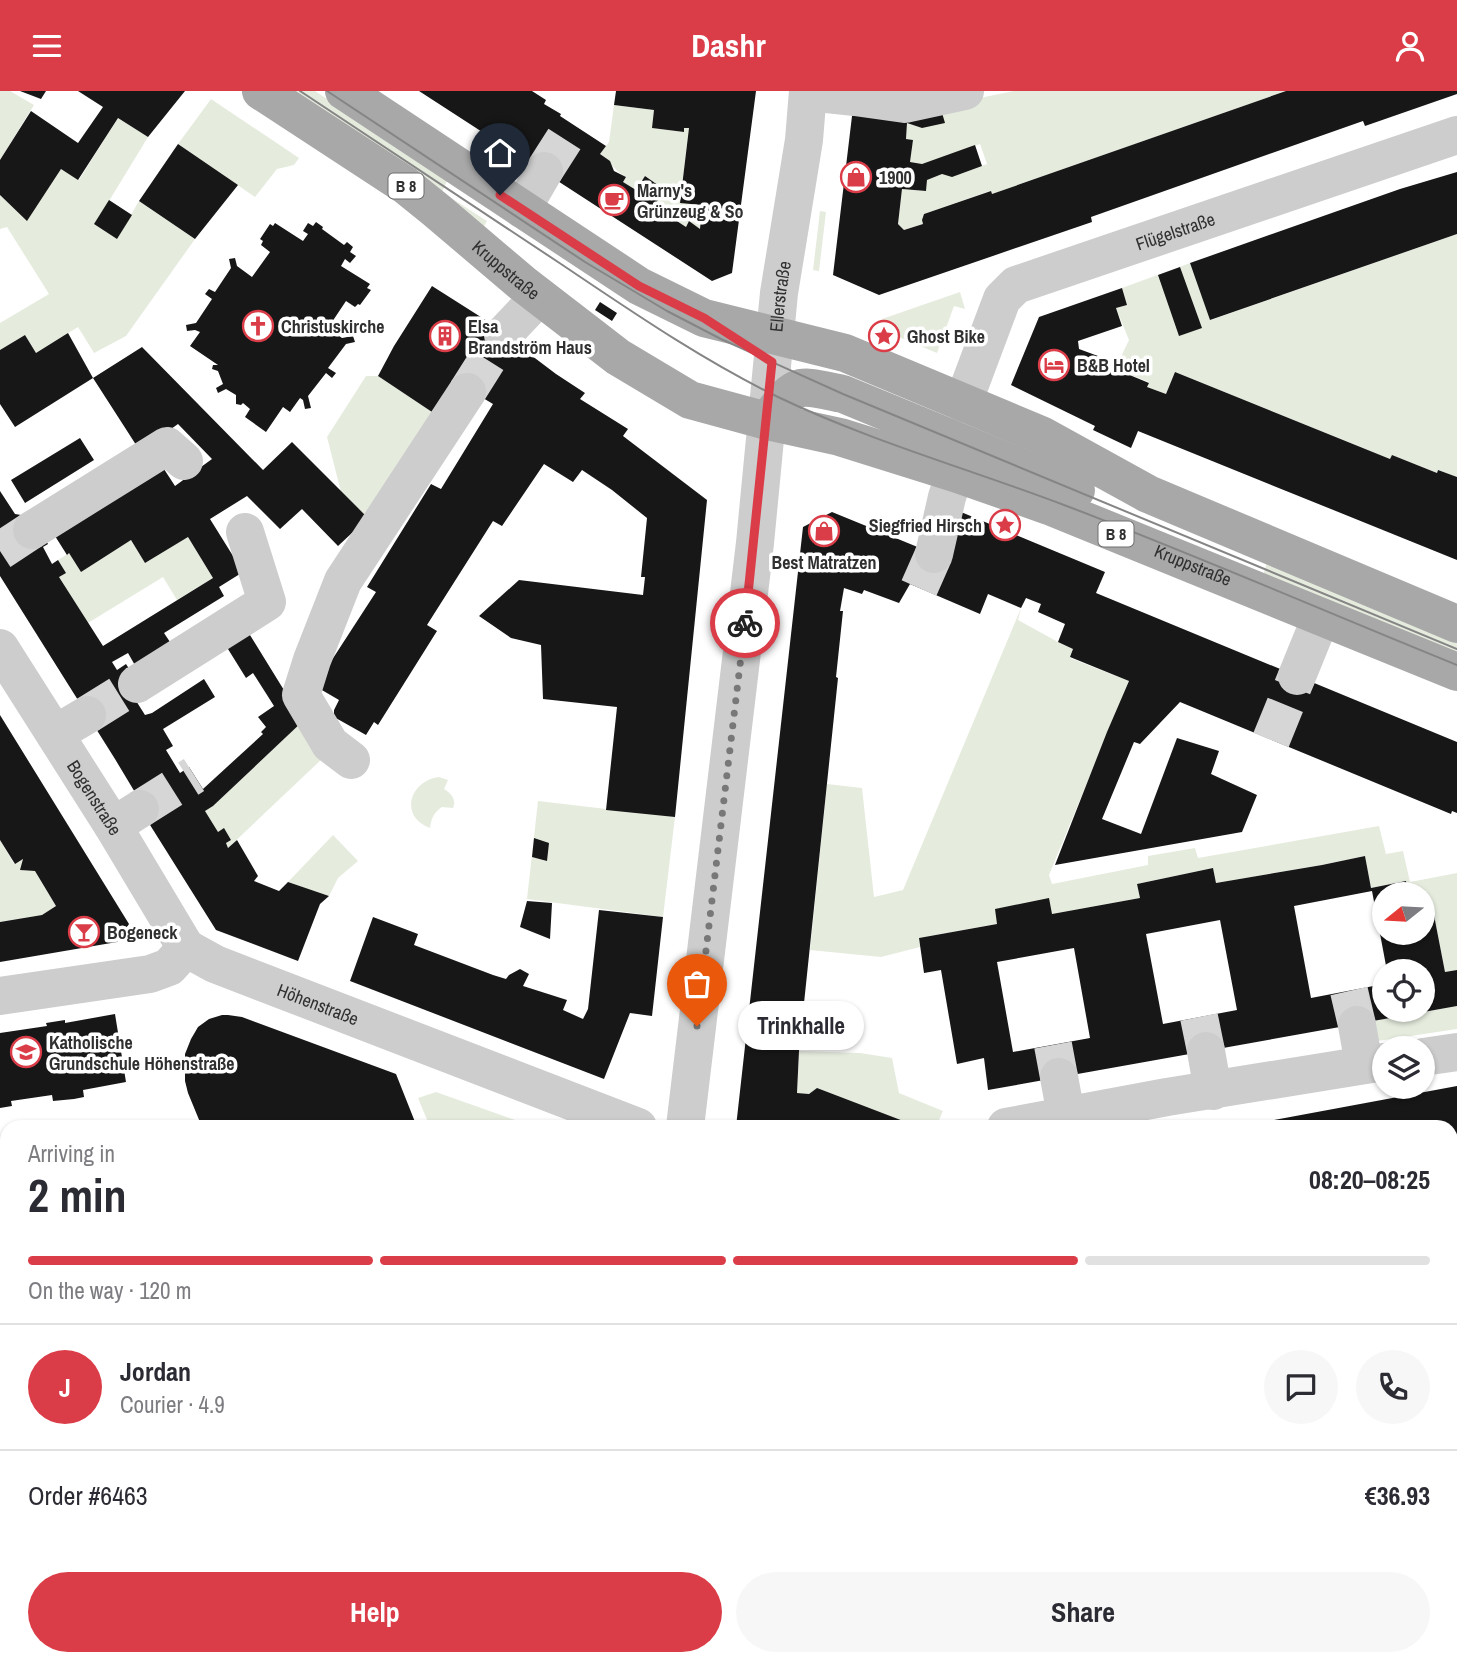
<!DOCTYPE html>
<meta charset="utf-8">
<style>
:root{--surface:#fff;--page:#f7f7f7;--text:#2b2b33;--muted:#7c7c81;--line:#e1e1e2;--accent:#db3d48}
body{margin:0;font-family:"Archivo Narrow",sans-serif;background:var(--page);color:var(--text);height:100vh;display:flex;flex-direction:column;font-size:26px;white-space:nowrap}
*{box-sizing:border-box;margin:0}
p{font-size:23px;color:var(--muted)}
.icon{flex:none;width:38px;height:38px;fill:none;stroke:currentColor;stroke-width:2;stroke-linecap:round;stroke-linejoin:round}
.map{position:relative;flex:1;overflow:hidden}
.drawer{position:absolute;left:0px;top:1029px;width:1458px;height:546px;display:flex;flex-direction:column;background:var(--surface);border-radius:21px 21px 0 0;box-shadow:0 2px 5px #0004}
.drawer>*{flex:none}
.needle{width:46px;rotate:252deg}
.tools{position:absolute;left:1372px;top:791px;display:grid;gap:14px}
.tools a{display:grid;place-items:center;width:63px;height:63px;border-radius:50%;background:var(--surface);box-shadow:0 2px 5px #0004;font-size:35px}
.pin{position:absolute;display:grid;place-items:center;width:60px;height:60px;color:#fff;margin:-72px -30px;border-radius:50% 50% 50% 0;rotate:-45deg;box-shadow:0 0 7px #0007}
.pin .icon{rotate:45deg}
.courier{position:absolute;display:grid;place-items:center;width:70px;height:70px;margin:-35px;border:5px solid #db3d48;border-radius:50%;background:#fff;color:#222;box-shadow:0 2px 9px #0007}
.bubble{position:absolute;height:49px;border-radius:24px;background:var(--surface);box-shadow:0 2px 5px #0004;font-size:23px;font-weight:800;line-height:49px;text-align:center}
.summary em{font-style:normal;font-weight:800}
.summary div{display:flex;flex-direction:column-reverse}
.summary{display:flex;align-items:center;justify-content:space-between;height:119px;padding:0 28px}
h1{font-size:46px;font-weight:800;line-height:52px}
.bar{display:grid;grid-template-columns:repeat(4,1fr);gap:10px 7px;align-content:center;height:84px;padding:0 28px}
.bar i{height:9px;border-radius:5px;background:var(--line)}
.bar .on{background:var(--accent)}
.bar p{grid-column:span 4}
.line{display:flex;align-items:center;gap:18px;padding:0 28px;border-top:2px solid var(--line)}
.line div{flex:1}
.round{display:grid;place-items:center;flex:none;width:74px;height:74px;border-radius:37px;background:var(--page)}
.button{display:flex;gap:14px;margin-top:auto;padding:14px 28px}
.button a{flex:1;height:80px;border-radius:42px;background:var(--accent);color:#fff;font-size:28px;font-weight:800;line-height:80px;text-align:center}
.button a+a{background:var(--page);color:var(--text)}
header{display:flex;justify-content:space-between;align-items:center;height:91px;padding:0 28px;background:var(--accent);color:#fff;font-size:32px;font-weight:800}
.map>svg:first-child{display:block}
.green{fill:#e5ecde}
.water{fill:#ccdeea}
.building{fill:#171717;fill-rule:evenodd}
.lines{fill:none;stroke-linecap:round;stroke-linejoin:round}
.minor-tunnel{stroke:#d6d6d6;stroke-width:38;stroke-dasharray:38 19;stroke-linecap:butt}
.minor{stroke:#cdcdcd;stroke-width:38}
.major{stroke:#a8a8a8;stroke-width:38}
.tram{stroke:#858585;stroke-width:2}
.done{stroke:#787878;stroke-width:7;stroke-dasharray:0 12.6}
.route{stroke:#db3d48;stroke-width:9}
.labels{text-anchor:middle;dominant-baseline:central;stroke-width:7;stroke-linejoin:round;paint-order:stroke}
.shield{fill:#fff;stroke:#6e6e6e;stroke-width:2}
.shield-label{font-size:16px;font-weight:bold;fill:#303030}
.poi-label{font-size:18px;font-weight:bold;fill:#303030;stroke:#fff;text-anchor:start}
.street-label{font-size:18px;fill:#303030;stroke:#fff}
</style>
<header><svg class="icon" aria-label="menu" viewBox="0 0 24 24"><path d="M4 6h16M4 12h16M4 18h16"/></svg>Dashr<svg class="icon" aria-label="person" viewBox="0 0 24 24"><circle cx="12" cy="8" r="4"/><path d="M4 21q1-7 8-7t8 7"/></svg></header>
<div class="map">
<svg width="1457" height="1575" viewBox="0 0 1457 1575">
<rect width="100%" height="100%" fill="#fff"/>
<!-- green -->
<path class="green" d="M0 0H10L34 14 0 69Z
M289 0H315L448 88 442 101 487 130 482 139Z
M1014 0H1286L992 103 990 100 924 123 922 129 923 133 904 139 898 133 902 98 926 100 927 89 942 83 952 85 987 73 980 53 922 73 910 71 913 49 906 48 907 32 922 37 940 15Z
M211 8 299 67 294 74 277 78 255 106 178 53Z
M614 14 654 19 653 37 683 41 684 37H689L680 111 702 114 700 138 689 131 686 136 654 115 664 98 645 85 636 99 623 91 626 86C612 78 613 72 600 63L609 51Z
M118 27 148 46 95 133 117 148 139 110 195 148 126 245 94 262 78 236 36 262 25 244 0 259V232L49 203 7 136 0 138V104L27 129 61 78 79 89Z
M820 120 826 121 819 180 813 179Z
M1457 143V386L1438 379 1437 382 1392 364 1390 368 1175 281 1166 303 1147 296 1149 291 1115 278 1129 249 1116 217 1127 214 1122 197 1190 172 1211 229Z
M960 201 965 218 954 215 937 262 882 239 878 234 882 228Z
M366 285H378L438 325 368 427 341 401 327 346Z
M188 446 213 487 177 509 163 486 88 532 59 486 58 469 69 462 81 480 131 449 145 472Z
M1267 471 1457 549V565L1263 485Z
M1021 517 1018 529 1058 551 1073 558 1070 567 1129 590 1049 784 1052 793 1148 774V765L1195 757 1198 767 1379 735 1386 763 1403 760 1410 791 1457 782V879L1445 881 1433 819 1423 821V803H1408L1406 790 1371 797 1365 765 1322 774 1216 792 1213 777 1137 793 1140 807 919 847 920 856 881 866 810 859 827 693 862 697 874 806 903 799Z
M303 630 323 667 228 757 226 752 231 749 224 738 218 741 205 720 213 715Z
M439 686 448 689 444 698C451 702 457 709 453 717L442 716C434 721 431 728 430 737 399 726 409 690 439 686Z
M538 710 675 726 663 826 527 808Z
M333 744 358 770 338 787 329 805 288 791Z
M0 749 14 773 23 768 21 779 35 780 56 815 42 824 0 831Z
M1457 915V938L1371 951 1364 932Z
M799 960 860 962 892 967 899 1002 943 1020 936 1036H920L817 998 809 1003 797 1002Z
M436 1001 535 1036H430L418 1007Z
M0 1242 7 1260V1568H43L44 1575H0Z
M436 1568H520L519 1575H435Z
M914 1568H1117L1113 1575H913Z"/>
<!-- water -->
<path class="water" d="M1457 1044V1092L1451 1095V1045Z"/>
<!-- building -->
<path class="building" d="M20 0H46L41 8Z
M78 0H185L148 46 118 27 78 89 61 78 27 130 0 104V69L31 20 78 52 103 16Z
M419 0H532L546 9 544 13 561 23 560 25 606 55 600 63 610 70 614 80 626 86 623 91 636 99 645 85 665 99 654 115 686 136 689 130 700 138 702 114 680 112 689 37H684V41L652 37 654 19 614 14 616 0H756L732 182 712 190Z
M855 0 940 15 945 32 922 37 907 32 906 48 913 49 910 71 922 73 975 54 982 75 952 86 942 83 927 89 926 100 902 98 898 133 904 139 923 133 922 129 924 123 991 100 992 103 1286 0H1457V3L1365 35 1363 30 1091 126 1092 131 879 204 833 184Z
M178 53 238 94 195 148 139 110Z
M1457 81V143L1210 229 1190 172 1400 98Z
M109 109 132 124 117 148 94 133Z
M316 131 323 136 322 138 344 154 347 151 353 156 350 161 356 165 350 172 345 168 341 175 370 193 367 197 371 199 360 214 358 213 355 216 346 210 328 237 342 247 353 245 355 251 346 253 328 277 336 282 332 287 326 282 308 305 311 317 305 318 303 309 300 307 290 321 283 316 266 341 245 326 250 318 243 312 241 314 236 313V304L226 298 218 302 216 297 223 293 218 280 212 278 213 274H218L190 255 200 241 195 239 187 240 186 234 196 232 212 208 205 203 209 198 215 201 231 177 229 168 235 167 237 175 252 186 270 161 261 154 263 150 260 148 270 133 273 135 275 132 303 150 308 143 303 140 308 132 313 135Z
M1180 176 1202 237 1179 245 1158 184Z
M432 195 495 235 511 249 556 283 585 302 580 308 628 338 623 345 707 409 675 726 606 719 617 616 543 608 541 554 511 547 479 525 519 489 643 504 645 486H641L647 427 612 399 582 379 573 391 544 373 502 435 493 430 427 534 437 540 378 634 374 631 366 644 334 626V619L339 609 315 595 376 501 367 496 431 393 441 398 493 313 478 304 438 325 378 285 394 255Z
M1122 197 1127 214 1116 217 1122 235 1078 250 1079 258 1117 272 1115 278 1149 292 1147 296 1166 303 1175 281 1390 368 1392 364 1437 382 1438 379 1457 386V469L1138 340 1131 357 1093 339 1095 335 1011 294 1039 226Z
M600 211 617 222 612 230 595 219Z
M68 242 93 287 15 336 0 313V259L25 244 36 262Z
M142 256 263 379 292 351 368 427 338 455 302 418 280 438 247 405 210 428 243 481 219 496 224 505 164 542 172 554 136 576 128 562 112 571 117 579 126 573 135 587 133 605 145 624 152 622 204 588 215 606 163 638 173 655 166 659 180 682 189 676 203 698 263 643 261 641 266 636 258 626 274 615 253 582 246 587 223 550 245 536 303 630 213 715 205 720 218 741 224 737 231 749 226 752 228 757 237 749 258 785 254 790 279 800 288 791 329 805 320 813 298 870 216 839 140 718 139 708 115 668 0 485V400L15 423 21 424 40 440 48 453 43 456 52 473 58 469 66 482 59 486 103 555 213 487 188 446 145 472 131 449 81 481 69 462 67 464 55 445 162 375 175 395 212 368 178 333 140 360 93 287Z
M80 347 94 369 25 412 11 389Z
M832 421 942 466 961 421 1105 481 1096 502 1457 651V722L1452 720 1451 723 1180 611 1140 653 1134 651 1102 728 1141 743 1177 647 1219 660 1211 683 1257 704 1242 741 1055 774 1107 641 1129 590 1070 566 1073 558 1058 551 1065 533 1038 521 1041 513 1026 507 1021 517 988 503 980 523 910 493 899 512 864 499 862 503 844 497 840 520H843L836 586 838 587 799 960 797 1002 809 1003 817 997 919 1036H736L803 436Z
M0 624 129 833 117 851 0 871V831L42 824 56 815 35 780 20 779 23 768 15 773 0 749Z
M534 747 549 752 547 770 532 766Z
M1365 765 1371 797 1406 790 1408 803H1384V842H1423V821L1433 819 1445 881 1457 879V915L988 999 984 967 957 973 941 879 924 882 919 847 997 833 995 818 1049 807 1052 823 1140 807 1137 793 1213 777 1216 792 1322 774ZM1372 800 1387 880H1423V919H1384V893L1311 907 1294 815ZM1220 829 1237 919 1163 933 1146 843ZM1074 857 1090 947 1013 961 997 871Z
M527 810 552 812 550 848 520 836Z
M599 819 663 826 652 925 630 922 604 988 350 890 373 826 418 843 414 854 493 884 506 888 509 884 520 878 529 883 523 895 567 909 563 919 583 928 588 918Z
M115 923 126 991 83 999 84 1006 74 1008 53 1010 52 1004 11 1010 12 1015 0 1017V942L47 935 46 932 65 929V932Z
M222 924H228L242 926 396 983 417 1036H202L188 1002 185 990V963L191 948 198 936 209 928Z
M1457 995V1044L1451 1045V1036H1241V1035Z
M1457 1527V1575H1415L1421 1568H1451V1534Z
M286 1568H389L388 1575H285Z
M520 1568H582L581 1575H519Z
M673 1568H741V1575H673Z
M877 1568H914L913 1575H877Z
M1201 1568H1288L1282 1575H1199L1204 1570Z"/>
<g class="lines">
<!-- minor-tunnel -->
<path class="minor-tunnel" d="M544 80 574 33
M467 301 503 244
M0 460 32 439
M919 497 934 463
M87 624 137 593
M1271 649 1297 585
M140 718 194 684
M1349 900 1357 934
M1199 926 1206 960
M1053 954 1059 986"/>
<!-- minor -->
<g class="minor">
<path d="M808 1 855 6 905 13 965 0"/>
<path d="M522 118 544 80"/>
<path d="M503 244 539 206"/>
<path id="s1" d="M963 312 1002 208 1016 194 1457 44"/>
<path d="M32 439 167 355 184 370"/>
<path d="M934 463 947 406 955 382"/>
<path id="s2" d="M0 557 113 735 186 857"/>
<path d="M1297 585 1321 526"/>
<path d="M137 593 267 511 245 441"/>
<path d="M55 643 87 624"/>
<path d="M351 669 330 653 301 604 312 569 343 490 467 301"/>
<path d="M113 735 140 718"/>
<path id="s3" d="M0 905 150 883 169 876 186 857 215 873 638 1036"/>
<path d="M1357 934 1364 974"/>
<path d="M1206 960 1213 1000"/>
<path d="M1423 966 1457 961"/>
<path d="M1059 986 1066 1024"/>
<path id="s4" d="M685 1036 755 452 779 202 804 49 808 0"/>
<path d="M1006 1036 1167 1006 1384 971"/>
<path d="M1451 1176 1457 1186"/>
<path d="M1451 1380 1457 1377"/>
<path d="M628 1575V1568"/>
<path d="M1337 1575 1343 1568"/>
</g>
<!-- major -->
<g class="major">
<path id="s5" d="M261 0 405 94 436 119 522 192 618 266 690 309 767 330 840 346 955 382 1049 415 1457 581"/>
<path d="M344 0 639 195 704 227 845 262 1041 344 1148 403 1457 533"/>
<path d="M767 330C797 290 795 293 843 303L1076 399"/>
</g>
<!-- tram -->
<path class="tram" d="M300 0C387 58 474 116 561 173 631 220 702 269 778 306 870 350 969 378 1064 414 1196 464 1326 521 1457 574
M327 0 585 171 667 220 721 248 843 303 1457 558"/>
</g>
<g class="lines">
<!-- done -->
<path class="done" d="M697 935 745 532"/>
<!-- route -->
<path class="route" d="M500 104 639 195 704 227 772 271 745 532"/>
</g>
<!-- icons -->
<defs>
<g id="shop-ring" transform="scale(1.575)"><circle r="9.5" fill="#fff" stroke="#db3d48" stroke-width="1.5"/><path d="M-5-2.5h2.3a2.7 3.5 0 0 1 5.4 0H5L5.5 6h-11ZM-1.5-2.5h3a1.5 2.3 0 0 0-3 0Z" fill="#db3d48"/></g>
<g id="cafe-ring" transform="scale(1.575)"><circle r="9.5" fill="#fff" stroke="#db3d48" stroke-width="1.5"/><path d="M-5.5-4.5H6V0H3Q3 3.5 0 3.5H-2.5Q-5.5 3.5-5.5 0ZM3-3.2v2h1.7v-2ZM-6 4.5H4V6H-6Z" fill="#db3d48"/></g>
<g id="church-ring" transform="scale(1.575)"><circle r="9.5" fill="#fff" stroke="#db3d48" stroke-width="1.5"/><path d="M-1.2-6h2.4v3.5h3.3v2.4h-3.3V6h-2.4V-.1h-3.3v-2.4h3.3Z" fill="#db3d48"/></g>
<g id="building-ring" transform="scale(1.575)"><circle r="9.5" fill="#fff" stroke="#db3d48" stroke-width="1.5"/><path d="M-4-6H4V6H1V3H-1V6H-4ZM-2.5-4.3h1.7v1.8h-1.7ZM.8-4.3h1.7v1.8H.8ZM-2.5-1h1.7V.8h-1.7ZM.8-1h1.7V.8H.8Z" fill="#db3d48"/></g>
<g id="sight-ring" transform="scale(1.575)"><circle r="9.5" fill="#fff" stroke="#db3d48" stroke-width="1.5"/><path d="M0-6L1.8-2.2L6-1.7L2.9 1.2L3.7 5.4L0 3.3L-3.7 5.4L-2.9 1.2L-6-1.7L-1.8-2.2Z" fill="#db3d48"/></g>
<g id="hotel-ring" transform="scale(1.575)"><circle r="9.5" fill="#fff" stroke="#db3d48" stroke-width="1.5"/><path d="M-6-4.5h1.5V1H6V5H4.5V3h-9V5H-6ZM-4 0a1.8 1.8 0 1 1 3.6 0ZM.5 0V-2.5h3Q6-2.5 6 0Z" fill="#db3d48"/></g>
<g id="bar-ring" transform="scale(1.575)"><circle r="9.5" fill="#fff" stroke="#db3d48" stroke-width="1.5"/><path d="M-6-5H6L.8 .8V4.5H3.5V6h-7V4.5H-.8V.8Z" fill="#db3d48"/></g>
<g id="school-ring" transform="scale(1.575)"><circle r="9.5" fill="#fff" stroke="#db3d48" stroke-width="1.5"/><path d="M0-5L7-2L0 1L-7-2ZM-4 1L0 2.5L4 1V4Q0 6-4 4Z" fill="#db3d48"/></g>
</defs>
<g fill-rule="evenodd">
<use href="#shop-ring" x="856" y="86"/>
<use href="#cafe-ring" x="614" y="109"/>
<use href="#church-ring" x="258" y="235"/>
<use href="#building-ring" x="445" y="245"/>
<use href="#sight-ring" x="884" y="245"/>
<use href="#hotel-ring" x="1054" y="274"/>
<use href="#sight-ring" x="1005" y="434"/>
<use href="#shop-ring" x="824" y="440"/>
<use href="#bar-ring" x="84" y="841"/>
<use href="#school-ring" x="26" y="961"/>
</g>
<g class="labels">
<!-- shield labels -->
<g class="shield">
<rect x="388.5" y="82.5" width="35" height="25" rx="5"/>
<rect x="1098.5" y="430.5" width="35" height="25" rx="5"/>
</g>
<g class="shield-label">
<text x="406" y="95">B 8</text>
<text x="1116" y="443">B 8</text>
</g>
<!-- poi labels -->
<g class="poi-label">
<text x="879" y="86">1900</text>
<text x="637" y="99">Marny's<tspan x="637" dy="21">Grünzeug &amp; So</tspan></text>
<text x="281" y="235">Christuskirche</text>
<text x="468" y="235">Elsa<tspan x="468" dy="21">Brandström Haus</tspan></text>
<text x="907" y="245">Ghost Bike</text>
<text x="1077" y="274">B&amp;B Hotel</text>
<text x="982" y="434" text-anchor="end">Siegfried Hirsch</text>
<text x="824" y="471" text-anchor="middle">Best Matratzen</text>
<text x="107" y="841">Bogeneck</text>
<text x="49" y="951">Katholische<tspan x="49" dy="21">Grundschule Höhenstraße</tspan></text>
</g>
<!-- street labels -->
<g class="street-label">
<text stroke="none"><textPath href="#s1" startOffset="299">Flügelstraße</textPath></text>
<text stroke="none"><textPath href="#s5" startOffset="304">Kruppstraße</textPath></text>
<text stroke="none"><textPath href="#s4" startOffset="836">Ellerstraße</textPath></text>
<text stroke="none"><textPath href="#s5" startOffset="1060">Kruppstraße</textPath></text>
<text stroke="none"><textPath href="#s2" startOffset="177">Bogenstraße</textPath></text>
<text stroke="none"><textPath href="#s3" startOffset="341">Höhenstraße</textPath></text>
</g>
</g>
</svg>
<div class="tools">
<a><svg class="needle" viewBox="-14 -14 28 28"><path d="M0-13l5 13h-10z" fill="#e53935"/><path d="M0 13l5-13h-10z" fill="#7c7c81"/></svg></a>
<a><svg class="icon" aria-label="locate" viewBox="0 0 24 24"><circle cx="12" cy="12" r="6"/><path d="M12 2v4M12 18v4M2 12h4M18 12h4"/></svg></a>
<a><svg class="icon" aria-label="layers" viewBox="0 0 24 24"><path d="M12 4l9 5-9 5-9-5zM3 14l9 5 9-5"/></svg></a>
</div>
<div class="pin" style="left:697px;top:935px;background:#ea580c"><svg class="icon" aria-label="bag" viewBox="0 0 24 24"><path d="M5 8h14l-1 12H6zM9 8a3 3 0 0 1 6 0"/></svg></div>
<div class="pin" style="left:500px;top:104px;background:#1f2937"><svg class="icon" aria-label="home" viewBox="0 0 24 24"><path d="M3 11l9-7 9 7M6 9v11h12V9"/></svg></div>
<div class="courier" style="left:745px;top:532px"><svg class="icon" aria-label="bike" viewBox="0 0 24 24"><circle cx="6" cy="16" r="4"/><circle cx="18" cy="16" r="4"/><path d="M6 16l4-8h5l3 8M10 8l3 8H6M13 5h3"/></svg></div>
<div class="bubble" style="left:738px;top:910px;width:126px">Trinkhalle</div>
<section class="drawer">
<div class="summary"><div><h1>2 min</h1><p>Arriving in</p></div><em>08:20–08:25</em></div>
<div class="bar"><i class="on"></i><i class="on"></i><i class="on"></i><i></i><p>On the way · 120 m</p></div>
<div class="line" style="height:126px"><b class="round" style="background:var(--accent);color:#fff">J</b><div><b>Jordan</b><p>Courier · 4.9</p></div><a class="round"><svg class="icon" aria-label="chat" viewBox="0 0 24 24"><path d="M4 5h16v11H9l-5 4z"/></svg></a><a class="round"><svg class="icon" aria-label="phone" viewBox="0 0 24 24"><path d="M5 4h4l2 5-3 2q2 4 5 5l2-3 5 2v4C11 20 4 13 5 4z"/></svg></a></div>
<div class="line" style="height:91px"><div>Order #6463</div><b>€36.93</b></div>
<div class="button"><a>Help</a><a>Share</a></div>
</section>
</div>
